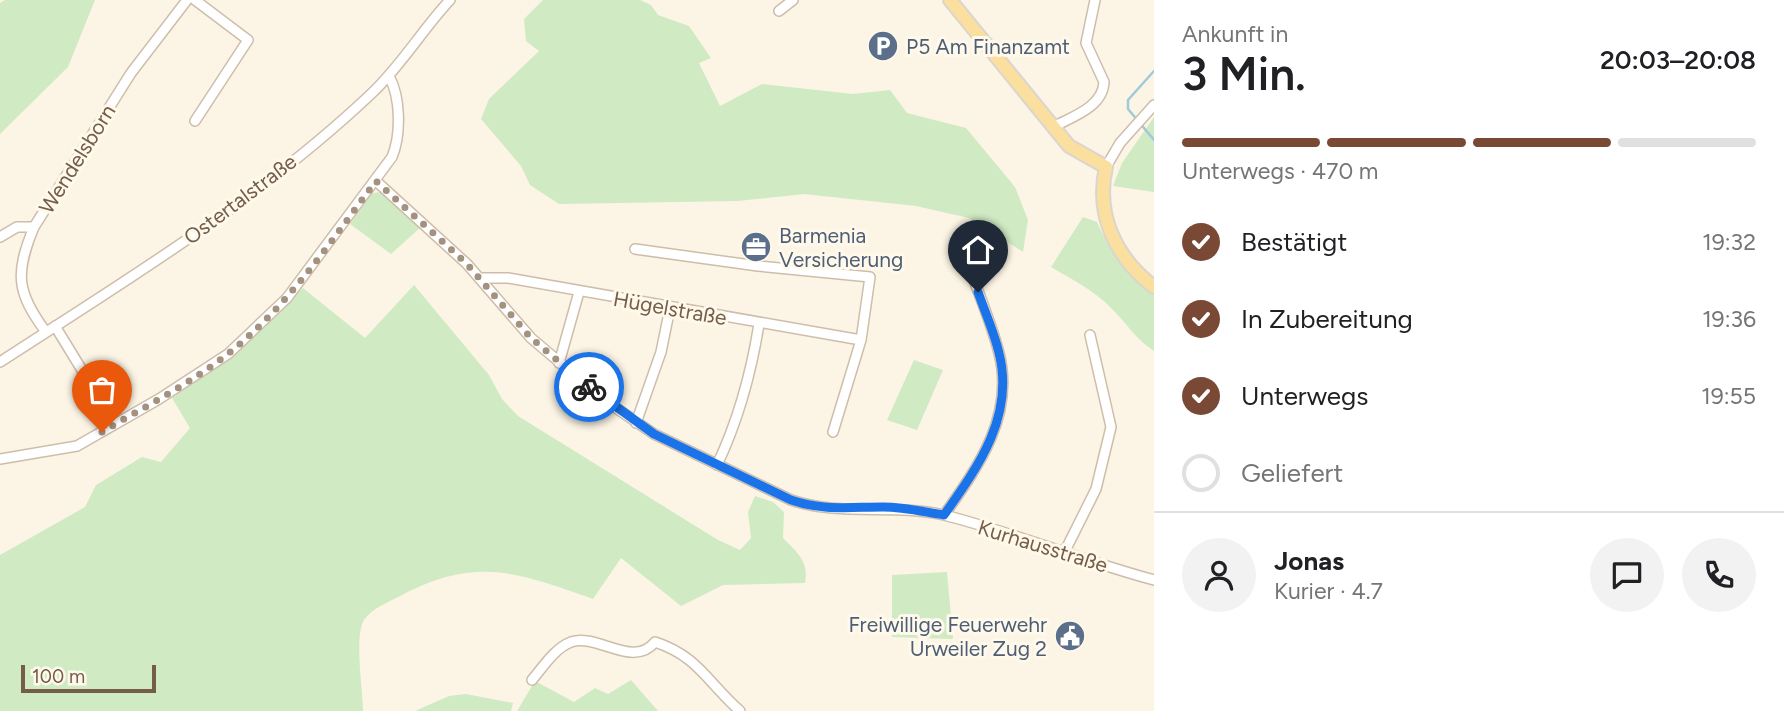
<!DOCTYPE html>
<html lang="de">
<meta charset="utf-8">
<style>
:root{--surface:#fff;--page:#f2f2f2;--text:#202124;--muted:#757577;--line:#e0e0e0;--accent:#794936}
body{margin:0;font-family:Figtree,sans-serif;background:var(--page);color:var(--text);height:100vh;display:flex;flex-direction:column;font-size:26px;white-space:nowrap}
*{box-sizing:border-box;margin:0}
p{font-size:23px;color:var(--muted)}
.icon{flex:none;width:38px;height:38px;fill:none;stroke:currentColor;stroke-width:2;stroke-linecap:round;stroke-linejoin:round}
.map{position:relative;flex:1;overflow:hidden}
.details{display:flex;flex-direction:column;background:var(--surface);width:630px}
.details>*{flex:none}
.scale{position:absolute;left:21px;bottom:18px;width:135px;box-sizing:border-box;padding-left:7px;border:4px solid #755d4a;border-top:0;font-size:19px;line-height:24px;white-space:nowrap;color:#755d4a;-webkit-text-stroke:5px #fff9eb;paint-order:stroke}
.pin{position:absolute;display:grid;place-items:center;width:60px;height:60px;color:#fff;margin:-72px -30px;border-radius:50% 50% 50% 0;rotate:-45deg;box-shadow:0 0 7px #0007}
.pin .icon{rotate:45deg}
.courier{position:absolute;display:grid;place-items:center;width:70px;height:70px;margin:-35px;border:5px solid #1a73e8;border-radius:50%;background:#fff;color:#222;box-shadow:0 2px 9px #0007}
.head em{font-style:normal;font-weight:600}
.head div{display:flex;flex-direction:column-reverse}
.head{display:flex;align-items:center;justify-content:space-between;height:119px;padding:0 28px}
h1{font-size:46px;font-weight:600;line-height:52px}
.bar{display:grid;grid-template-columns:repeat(4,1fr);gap:10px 7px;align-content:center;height:84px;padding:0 28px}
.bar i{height:9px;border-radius:5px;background:var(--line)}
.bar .selected{background:var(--accent)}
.bar p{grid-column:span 4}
.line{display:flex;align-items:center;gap:18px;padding:0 28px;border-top:2px solid var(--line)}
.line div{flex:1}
.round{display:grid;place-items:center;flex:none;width:74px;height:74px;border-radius:37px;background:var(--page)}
ol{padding:0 28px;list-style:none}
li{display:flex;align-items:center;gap:21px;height:77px}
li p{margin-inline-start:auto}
li .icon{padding:7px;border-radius:50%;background:var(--accent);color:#fff;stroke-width:4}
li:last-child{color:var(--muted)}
li i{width:38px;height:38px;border:4px solid var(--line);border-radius:50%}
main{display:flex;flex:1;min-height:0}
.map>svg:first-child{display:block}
.green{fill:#d0eac3}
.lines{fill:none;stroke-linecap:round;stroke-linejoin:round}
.stream{stroke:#9fcad7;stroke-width:2.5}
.minor-casing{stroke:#cebdab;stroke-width:12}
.major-casing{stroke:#dbd5d0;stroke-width:16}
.minor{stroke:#fff;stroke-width:9}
.major{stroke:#fadf9e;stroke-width:12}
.done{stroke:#a49280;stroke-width:7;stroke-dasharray:0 12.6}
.route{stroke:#1a73e8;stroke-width:9}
.labels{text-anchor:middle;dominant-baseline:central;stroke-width:6;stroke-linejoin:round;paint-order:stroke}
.service-label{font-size:21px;fill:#4e5e75;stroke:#fff9eb;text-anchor:start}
.street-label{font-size:21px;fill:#755d4a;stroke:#fff9eb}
</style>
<main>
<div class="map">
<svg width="1154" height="711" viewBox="0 0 1154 711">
<rect width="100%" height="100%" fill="#fcf5e5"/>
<!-- green -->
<path class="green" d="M5 0H95L68 67 0 134V3Z
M543 0H640L651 5 658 15 689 26 711 58 699 63 720 106 762 84 853 94 890 90 907 113 966 128 1015 187 1028 220 1023 252 969 218 916 206 804 194 738 201 559 204 530 185 521 166 481 119 489 99 539 51 526 41 524 19Z
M1154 117V192L1113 186 1122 163Z
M381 192 421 227 391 254 350 224 372 193Z
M1083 217 1097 222C1111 253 1125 273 1154 293V351C1136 340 1126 322 1111 308 1094 290 1071 279 1051 267Z
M414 285 489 375 502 399 518 416 718 540 740 550 751 538 748 512 755 496 773 502 784 512 783 538C798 553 809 562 805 583L723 585 681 606 621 558 593 599C520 573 478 556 404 594 391 601 372 608 364 620 354 636 363 691 363 711H0V555L85 507 96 485 142 457 161 462 190 428 172 398 239 351 303 288 365 338Z
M914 360 943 370 917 430 887 420Z
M947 572 953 639 892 637V575Z
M631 680 658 711H517L535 681 574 702 595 688 608 694Z
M466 694 513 703 511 711H415L449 696Z"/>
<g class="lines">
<!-- stream -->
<path class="stream" d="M1154 71 1128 100V109L1154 140"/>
<!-- minor casing -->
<g class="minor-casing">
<path id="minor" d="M779 11 793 0
M195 121 248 40 195 0
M1053 127C1072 117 1103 107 1104 82L1086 43 1095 0
M1106 167 1120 143 1154 105
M376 181 467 264 531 338 603 399 654 434 791 500C841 517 892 503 944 515 1015 533 1083 561 1154 580
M0 237 17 227H34
M635 249 758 266 870 277 861 340 833 432
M480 278H508L861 340
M55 326 115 424
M46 332C16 292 15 273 34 227L131 73 187 0
M0 362C128 279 260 199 371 94 401 66 422 30 450 0
M559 363 579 292
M636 423 661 352 670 308
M0 459 77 446 159 399 228 354 287 298 392 157C401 135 401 98 389 76
M717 465C739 419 751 374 759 324
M944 515C978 467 1015 416 999 353 992 325 980 298 971 271
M1065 551 1096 489 1111 427 1090 335
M532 680C543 667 555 648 571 642 598 633 633 669 655 642 698 656 708 683 740 711"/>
</g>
<!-- major casing -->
<g class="major-casing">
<path id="major" d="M950 0 1069 146 1106 167C1095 215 1116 258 1154 287"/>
</g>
<!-- minor -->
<use href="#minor" class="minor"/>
<!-- major -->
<use href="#major" class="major"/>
</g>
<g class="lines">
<!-- done -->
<path class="done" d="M102 432C144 407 190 384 229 353 289 305 331 241 376 181L467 264 531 338 589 387"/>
<!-- route -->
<path class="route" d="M589 387 654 434 791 500C823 511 850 507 883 507 904 507 924 512 944 515 978 467 1015 416 999 353 994 332 985 312 978 292"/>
</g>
<!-- icons -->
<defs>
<g id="parking-disc" transform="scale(1.575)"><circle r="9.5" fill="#5c6f8a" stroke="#fff9eb"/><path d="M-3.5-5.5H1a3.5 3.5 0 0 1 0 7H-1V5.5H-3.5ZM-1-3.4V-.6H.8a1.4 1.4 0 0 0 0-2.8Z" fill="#fff"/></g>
<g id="office-disc" transform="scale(1.575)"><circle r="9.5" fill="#5c6f8a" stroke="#fff9eb"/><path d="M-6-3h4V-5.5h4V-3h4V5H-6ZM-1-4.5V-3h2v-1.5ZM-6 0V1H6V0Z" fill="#fff"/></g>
<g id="civic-disc" transform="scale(1.575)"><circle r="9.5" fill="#5c6f8a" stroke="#fff9eb"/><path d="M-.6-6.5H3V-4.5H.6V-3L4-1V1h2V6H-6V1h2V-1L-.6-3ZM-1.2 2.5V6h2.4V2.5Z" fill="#fff"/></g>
</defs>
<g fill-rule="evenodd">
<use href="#parking-disc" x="883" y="46"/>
<use href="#office-disc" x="756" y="247"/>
<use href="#civic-disc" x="1070" y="636"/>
</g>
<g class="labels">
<!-- service labels -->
<g class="service-label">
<text x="906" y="46">P5 Am Finanzamt</text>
<text x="779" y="235">Barmenia<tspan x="779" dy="24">Versicherung</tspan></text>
<text x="1047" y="624" text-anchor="end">Freiwillige Feuerwehr<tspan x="1047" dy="24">Urweiler Zug 2</tspan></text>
</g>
<!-- street labels -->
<g class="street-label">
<text transform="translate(77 159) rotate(-58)">Wendelsborn</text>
<text transform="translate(240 199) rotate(-37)">Ostertalstraße</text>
<text transform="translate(670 308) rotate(10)">Hügelstraße</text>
<text transform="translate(1043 546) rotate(17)">Kurhausstraße</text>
</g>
</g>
</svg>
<div class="scale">100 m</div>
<div class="pin" style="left:102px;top:432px;background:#ea580c"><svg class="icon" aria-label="bag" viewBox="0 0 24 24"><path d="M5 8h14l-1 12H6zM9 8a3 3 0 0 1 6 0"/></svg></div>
<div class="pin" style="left:978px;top:292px;background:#1f2937"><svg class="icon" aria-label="home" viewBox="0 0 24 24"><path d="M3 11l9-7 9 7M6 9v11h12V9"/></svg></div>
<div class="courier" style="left:589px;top:387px"><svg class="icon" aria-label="bike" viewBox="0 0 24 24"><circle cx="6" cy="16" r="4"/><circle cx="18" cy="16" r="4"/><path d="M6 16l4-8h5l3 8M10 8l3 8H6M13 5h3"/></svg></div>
</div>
<section class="details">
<div class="head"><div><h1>3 Min.</h1><p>Ankunft in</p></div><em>20:03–20:08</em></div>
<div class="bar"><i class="selected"></i><i class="selected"></i><i class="selected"></i><i></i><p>Unterwegs · 470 m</p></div>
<ol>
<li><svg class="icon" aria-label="check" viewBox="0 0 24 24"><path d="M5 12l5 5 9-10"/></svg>Bestätigt<p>19:32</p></li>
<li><svg class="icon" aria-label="check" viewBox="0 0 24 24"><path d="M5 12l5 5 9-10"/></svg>In Zubereitung<p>19:36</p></li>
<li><svg class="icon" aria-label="check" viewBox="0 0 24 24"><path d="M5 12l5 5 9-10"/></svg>Unterwegs<p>19:55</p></li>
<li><i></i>Geliefert</li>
</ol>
<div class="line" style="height:126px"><a class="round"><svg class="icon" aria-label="person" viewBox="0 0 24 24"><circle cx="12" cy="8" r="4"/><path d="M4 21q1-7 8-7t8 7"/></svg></a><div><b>Jonas</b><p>Kurier · 4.7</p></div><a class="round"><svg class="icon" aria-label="chat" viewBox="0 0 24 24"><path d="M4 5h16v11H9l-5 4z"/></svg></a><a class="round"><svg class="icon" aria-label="phone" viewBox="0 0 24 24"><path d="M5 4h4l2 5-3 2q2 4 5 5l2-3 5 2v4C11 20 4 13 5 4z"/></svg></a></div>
</section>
</main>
